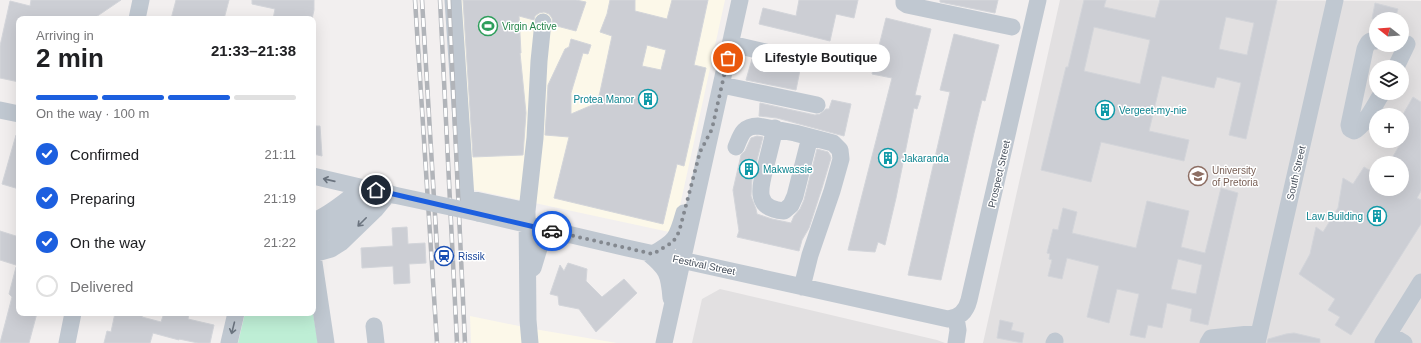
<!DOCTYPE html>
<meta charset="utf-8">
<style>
:root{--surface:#fff;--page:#f2f2f2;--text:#202124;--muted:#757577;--line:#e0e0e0;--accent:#1c5fdf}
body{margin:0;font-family:Arial,sans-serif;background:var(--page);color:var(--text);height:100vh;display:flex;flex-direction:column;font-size:15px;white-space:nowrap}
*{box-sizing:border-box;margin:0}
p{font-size:13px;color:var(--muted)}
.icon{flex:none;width:22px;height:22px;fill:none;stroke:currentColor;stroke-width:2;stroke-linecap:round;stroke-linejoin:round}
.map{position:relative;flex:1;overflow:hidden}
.sheet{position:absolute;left:16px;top:16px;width:300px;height:300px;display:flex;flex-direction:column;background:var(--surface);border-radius:8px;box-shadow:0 4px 16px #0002}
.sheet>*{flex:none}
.needle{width:26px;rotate:287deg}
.controls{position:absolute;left:1369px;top:12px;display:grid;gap:8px}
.controls a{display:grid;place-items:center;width:40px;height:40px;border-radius:50%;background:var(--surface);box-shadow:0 4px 16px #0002;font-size:20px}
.pin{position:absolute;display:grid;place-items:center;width:34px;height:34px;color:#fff;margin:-17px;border:2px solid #fff;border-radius:50%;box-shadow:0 1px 4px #0007}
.courier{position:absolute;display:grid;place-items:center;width:40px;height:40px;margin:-20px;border:3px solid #1c5fdf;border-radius:50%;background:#fff;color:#222;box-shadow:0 1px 5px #0007}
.bubble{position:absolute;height:28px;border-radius:14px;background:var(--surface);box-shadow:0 4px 16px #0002;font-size:13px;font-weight:700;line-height:28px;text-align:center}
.overview em{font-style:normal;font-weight:700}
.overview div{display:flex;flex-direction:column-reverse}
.overview{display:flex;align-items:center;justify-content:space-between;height:68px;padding:0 20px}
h1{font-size:26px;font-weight:700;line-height:30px}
.bar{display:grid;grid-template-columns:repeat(4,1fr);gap:6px 4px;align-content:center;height:48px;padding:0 20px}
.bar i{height:5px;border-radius:3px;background:var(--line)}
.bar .on{background:var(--accent)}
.bar p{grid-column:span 4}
ol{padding:0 20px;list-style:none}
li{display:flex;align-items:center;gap:12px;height:44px}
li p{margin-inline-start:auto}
li .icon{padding:4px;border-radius:50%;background:var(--accent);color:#fff;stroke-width:4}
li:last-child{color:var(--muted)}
li i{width:22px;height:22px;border:2px solid var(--line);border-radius:50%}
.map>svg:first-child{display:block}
.commercial{fill:#fcf8e9}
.education{fill:#e2e0e1;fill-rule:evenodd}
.green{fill:#beeed5}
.building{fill:#ccced4;stroke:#d3d5da;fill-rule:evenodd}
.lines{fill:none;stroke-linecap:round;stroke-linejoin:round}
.minor{stroke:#c0c8d1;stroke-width:17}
.rail-casing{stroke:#b1b4b9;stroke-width:4.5}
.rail{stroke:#fff;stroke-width:3;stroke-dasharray:9;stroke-linecap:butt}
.minor-bridge{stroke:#c0c8d1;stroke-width:17}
.oneway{stroke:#6b747f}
.done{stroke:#83888f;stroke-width:4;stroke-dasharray:0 7.2}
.route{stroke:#1c5fdf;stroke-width:5}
.labels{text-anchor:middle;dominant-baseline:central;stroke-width:3;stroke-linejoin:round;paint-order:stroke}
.leisure-label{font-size:10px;fill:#27864d;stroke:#fff;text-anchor:start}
.culture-label{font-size:10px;fill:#0d838f;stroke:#fff;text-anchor:start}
.education-label{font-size:10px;fill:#785e54;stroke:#fff;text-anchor:start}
.street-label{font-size:10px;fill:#47505c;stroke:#fff}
.transit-label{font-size:10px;fill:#164399;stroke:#fff;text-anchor:start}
</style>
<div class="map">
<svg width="1421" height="343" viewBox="0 0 1421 343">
<rect width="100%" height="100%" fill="#f2efef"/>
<!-- commercial -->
<path class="commercial" d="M460 0H725L674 233 470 189Z
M470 316 534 329 617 343H471Z"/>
<!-- education -->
<path class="education" d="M1060 0 1421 1V343H983ZM1376 19H1402V45H1376ZM1376 67H1402V93H1376ZM1376 115H1402V141H1376ZM1376 163H1402V189H1376Z
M720 289 937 340 945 343H692L702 299Z"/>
<!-- green -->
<path class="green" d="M245 313H313L318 343H238Z"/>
<!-- building -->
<path class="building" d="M31 0H121L93 19H19V82L0 78V46L10 1 30 6Z
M176 0H229L224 19H171Z
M252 0H314V10L312 19H273L275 9 252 4Z
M463 0H576L586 2 576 31 553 25 552 18 549 14 544 12 539 13 535 16 534 20 519 16 521 53H520L526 113 523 155 473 157Z
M610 0H635V11L667 19 672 0H708L694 65 706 68 684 166 677 164 663 224 554 198 569 137 545 135 548 85 565 49 569 47 571 39 591 45 588 54 583 53 571 93V114L597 103 600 92 612 36 600 32 607 14ZM647 45 666 50 661 70 642 66Z
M799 0H858L854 18 836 14 830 41 759 24 763 8 796 16Z
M940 0H998L995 13 940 2Z
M1084 0H1106L1104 7 1155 18 1160 0H1277L1246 139 1229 135 1241 83 1217 77 1214 88 1162 76 1149 131 1189 140 1184 161 1101 142 1091 182 1041 170 1066 67H1068ZM1226 17 1254 23 1247 55 1219 49ZM1094 27 1150 40 1140 84 1084 71Z
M1375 3 1398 9 1395 19H1372Z
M886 18 931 29 915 95 921 96 917 109 914 108 896 198 885 245 878 242 875 252 848 250 892 78 872 74Z
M954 34 999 45 985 101 982 100 974 133 941 280 908 275 950 92 940 90Z
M752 59 800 70 796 90 746 80Z
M1413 97 1421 102V191L1417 198 1421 200V224L1351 335 1335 325 1340 317 1328 310 1335 299 1299 274 1310 254 1316 227 1323 232 1338 208 1343 178 1353 184 1364 167 1376 174V189H1402V177L1408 168 1402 163 1392 158 1402 141V116Z
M832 100 851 104 844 136 777 118 759 116 760 103 815 115 820 114 826 109H829Z
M313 126H320L322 156 313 154Z
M16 135H19V189L2 184Z
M757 136 763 137 752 179 751 196 756 209 757 214 772 219 791 223 794 216 800 209 804 200 817 149 828 152 830 155 831 158 822 188 809 228 802 240 799 251 737 237 739 231 733 190 741 155 745 151 751 138Z
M1221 188 1238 193 1208 325 1190 321 1192 309 1167 303 1162 328 1148 325 1145 338 1130 335 1139 294 1117 289 1109 323 1087 317 1099 266 1067 258 1062 279 1048 276 1052 260 1049 259 1050 254 1047 253 1053 229 1058 230 1063 208 1077 212 1072 233 1136 248 1147 201 1189 211 1181 247 1205 253ZM1178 259 1202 265 1196 294 1171 289Z
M407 227 408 244 425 243 426 263 409 264 410 283 394 284 393 266 362 268 361 248 393 246 392 228Z
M0 231 19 237V266L0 260Z
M568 263 587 269 586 281 602 297 624 279 637 293 596 332 579 309 559 305 558 296 550 294 560 265 564 271Z
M16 267 19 268V313H37L29 343H0L12 297 9 294Z
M115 313H143L142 317 161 322 164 313H189L188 319 214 325 210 343H198L179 339V340L153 333 150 343H104L107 331 111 332Z
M1000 320 1013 323 1011 330 1024 333 1022 343 997 338Z
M1294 333 1320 339V343H1267L1268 339 1286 334Z"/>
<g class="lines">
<!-- minor -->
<path class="minor" d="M453 0 466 198 527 211
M904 0V3L907 5 1012 27
M137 19 141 0
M1376 41C1369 40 1368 42 1365 49L1349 125 1350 129 1354 131C1365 126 1375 104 1382 93
M731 44 813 63
M1396 67 1407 44
M722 85 817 105
M0 110 19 114
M775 128C772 141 769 153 766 165 760 187 753 209 784 211L791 205 795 196 810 137
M736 147C741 135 743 126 758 126L795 133 833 143 840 150 841 159 832 191 810 255 802 287
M313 176 394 195
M478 213 627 248 948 319C959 318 966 312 969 300L1038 0
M313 221C331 215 348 198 363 188
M313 236 321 235 337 225 376 190
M648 253C667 269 669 273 671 298
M313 254 331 249 342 242 375 210 389 193
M653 254C676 241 677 238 684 213
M313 256 326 343
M533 268 540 245 544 242 567 235
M956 318 958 330 956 343
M374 326 376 343
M1389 334 1404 343
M67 343 73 313
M229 343 236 313
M530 343 528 320 527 211 535 138 539 61 543 22
M664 343 740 0
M1054 343 1055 341
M1208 343 1211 338 1259 333
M1257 343 1335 0
M1383 343 1421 282"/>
<!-- rail casing -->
<g class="rail-casing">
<path id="rail" d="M415 0 437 343
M422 0 437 248
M440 0 457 343
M449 0 465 343"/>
</g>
<!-- rail -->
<use href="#rail" class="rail"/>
<!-- minor-bridge -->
<path class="minor-bridge" d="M394 195 478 213"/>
</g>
<!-- one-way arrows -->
<defs><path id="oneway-shaft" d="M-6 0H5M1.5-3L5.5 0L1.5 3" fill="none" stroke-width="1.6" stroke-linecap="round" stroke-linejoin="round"/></defs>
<g class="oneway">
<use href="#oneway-shaft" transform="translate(329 180) rotate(-167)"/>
<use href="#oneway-shaft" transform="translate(362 222) rotate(135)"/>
<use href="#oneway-shaft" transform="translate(233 328) rotate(104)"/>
</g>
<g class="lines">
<!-- done -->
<path class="done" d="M552 231 653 254 673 242 679 232 700 152 712 129 728 58"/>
<!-- route -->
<path class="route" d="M376 190 552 231"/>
</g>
<!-- icons -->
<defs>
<g id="stadium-ring" transform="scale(1)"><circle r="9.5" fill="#fff" stroke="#2e9e5b" stroke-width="1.5"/><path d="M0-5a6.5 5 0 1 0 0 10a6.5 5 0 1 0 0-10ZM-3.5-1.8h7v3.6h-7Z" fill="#2e9e5b"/></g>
<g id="building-ring" transform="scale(1)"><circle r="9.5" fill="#fff" stroke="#0f9aa8" stroke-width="1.5"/><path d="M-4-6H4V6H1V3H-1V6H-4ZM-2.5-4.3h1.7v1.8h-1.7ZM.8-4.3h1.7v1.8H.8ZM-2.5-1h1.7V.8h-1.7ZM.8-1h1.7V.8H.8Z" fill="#0f9aa8"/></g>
<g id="university-ring" transform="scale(1)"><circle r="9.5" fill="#fff" stroke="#8d6e63" stroke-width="1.5"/><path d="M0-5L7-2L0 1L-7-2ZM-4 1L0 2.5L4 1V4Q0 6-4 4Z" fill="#8d6e63"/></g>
<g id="station-ring" transform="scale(1)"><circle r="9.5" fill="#fff" stroke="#1a4fb4" stroke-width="1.5"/><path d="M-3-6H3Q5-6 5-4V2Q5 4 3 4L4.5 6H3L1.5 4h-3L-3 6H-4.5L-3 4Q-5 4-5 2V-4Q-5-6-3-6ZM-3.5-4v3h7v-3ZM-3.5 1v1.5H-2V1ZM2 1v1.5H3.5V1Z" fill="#1a4fb4"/></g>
</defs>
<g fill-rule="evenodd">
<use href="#stadium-ring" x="488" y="26"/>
<use href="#building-ring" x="648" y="99"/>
<use href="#building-ring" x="1105" y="110"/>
<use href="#building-ring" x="888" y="158"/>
<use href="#building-ring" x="749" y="169"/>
<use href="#university-ring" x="1198" y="176"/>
<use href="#building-ring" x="1377" y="216"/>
<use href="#station-ring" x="444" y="256"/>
</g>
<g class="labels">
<!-- leisure labels -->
<g class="leisure-label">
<text x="502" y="26">Virgin Active</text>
</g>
<!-- culture labels -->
<g class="culture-label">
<text x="634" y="99" text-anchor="end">Protea Manor</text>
<text x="1119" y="110">Vergeet-my-nie</text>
<text x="902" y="158">Jakaranda</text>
<text x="763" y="169">Makwassie</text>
<text x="1363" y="216" text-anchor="end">Law Building</text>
</g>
<!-- education labels -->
<g class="education-label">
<text x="1212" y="170">University<tspan x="1212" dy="12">of Pretoria</tspan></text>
</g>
<!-- street labels -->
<g class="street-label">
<text transform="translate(1296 173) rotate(-77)">South Street</text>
<text transform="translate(999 174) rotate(-77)">Prospect Street</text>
<text transform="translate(704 265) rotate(12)">Festival Street</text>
</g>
<!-- transit labels -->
<g class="transit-label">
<text x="458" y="256">Rissik</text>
</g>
</g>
</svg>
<div class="controls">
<a><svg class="needle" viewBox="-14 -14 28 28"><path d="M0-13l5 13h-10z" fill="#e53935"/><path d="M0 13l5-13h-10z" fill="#757577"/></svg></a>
<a><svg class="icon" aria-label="layers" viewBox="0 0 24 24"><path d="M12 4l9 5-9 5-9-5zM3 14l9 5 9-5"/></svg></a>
<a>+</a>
<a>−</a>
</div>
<div class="pin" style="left:728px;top:58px;background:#ea580c"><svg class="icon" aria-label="bag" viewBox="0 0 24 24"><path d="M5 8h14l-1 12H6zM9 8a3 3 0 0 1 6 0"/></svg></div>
<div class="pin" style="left:376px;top:190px;background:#1f2937"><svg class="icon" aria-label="home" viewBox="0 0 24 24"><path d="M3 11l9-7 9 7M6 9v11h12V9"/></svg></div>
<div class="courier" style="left:552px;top:231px"><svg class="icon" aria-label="car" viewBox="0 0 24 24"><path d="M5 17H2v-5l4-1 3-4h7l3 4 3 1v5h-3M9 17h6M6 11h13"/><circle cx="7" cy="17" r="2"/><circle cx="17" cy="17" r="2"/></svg></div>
<div class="bubble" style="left:752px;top:44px;width:138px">Lifestyle Boutique</div>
<section class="sheet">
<div class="overview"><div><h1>2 min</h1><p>Arriving in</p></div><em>21:33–21:38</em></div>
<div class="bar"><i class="on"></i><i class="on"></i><i class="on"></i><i></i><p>On the way · 100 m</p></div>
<ol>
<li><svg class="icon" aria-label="check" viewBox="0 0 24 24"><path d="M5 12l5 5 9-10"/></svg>Confirmed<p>21:11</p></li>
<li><svg class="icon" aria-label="check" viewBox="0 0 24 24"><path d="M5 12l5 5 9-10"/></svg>Preparing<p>21:19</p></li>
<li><svg class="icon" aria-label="check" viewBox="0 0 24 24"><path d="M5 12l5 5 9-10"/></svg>On the way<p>21:22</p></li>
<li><i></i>Delivered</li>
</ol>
</section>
</div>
